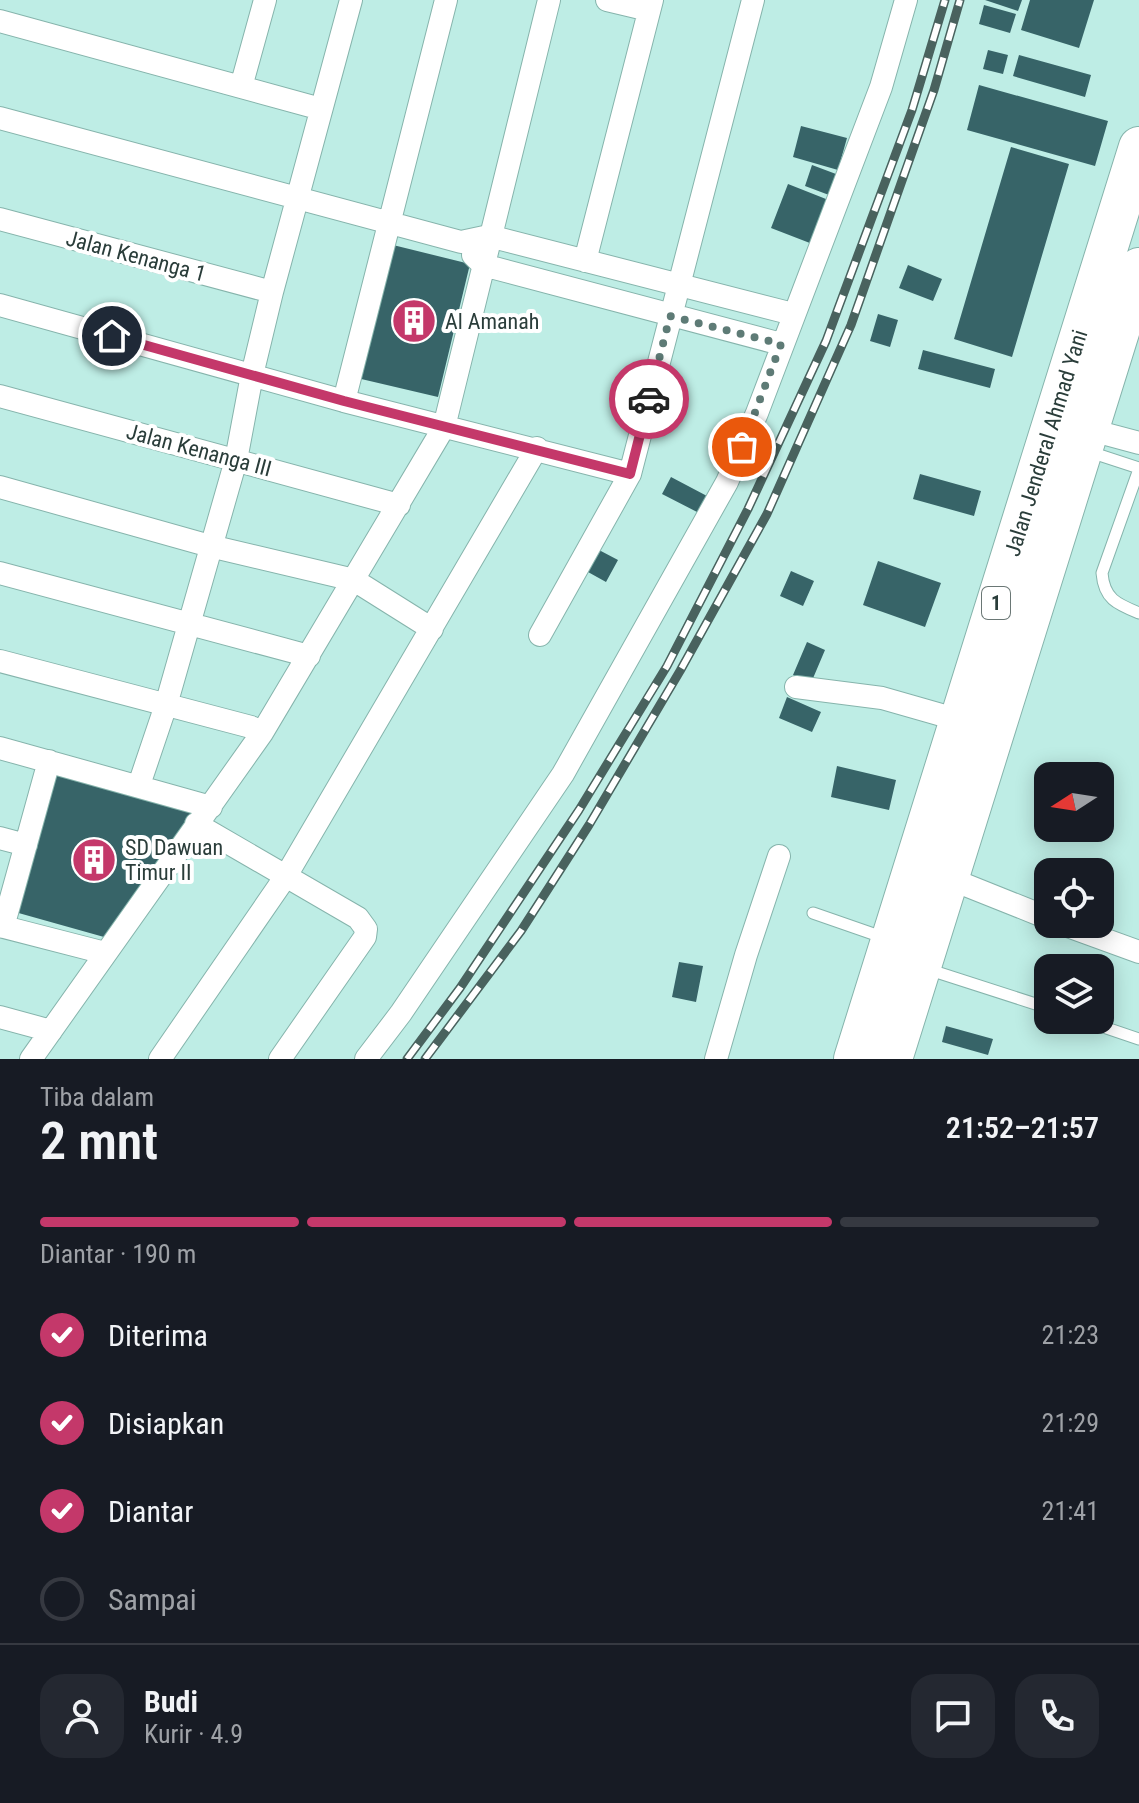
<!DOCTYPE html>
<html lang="id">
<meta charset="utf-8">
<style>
:root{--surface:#171b24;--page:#242831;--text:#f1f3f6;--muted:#9ea1a6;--line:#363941;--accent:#c4386a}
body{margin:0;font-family:"Roboto Condensed",sans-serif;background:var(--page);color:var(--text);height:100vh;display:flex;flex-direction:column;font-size:30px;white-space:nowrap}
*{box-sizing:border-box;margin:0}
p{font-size:26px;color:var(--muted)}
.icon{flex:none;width:44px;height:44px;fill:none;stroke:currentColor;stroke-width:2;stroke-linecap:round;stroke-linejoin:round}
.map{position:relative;height:1059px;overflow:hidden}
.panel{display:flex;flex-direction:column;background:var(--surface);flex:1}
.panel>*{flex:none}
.needle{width:52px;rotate:258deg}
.controls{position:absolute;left:1034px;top:762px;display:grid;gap:16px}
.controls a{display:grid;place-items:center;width:80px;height:80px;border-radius:16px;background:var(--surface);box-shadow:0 4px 20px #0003;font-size:40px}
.pin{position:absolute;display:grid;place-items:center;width:68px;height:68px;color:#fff;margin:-34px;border:4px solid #fff;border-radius:50%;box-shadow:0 2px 8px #0007}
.courier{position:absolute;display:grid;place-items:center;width:80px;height:80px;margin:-40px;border:6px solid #c4386a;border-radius:50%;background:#fff;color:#222;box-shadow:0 2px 10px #0007}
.headline em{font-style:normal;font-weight:600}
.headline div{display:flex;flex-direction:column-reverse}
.headline{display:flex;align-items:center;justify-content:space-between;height:136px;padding:0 40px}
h1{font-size:52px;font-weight:600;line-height:60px}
.bar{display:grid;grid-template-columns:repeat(4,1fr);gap:12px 8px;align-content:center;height:96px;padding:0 40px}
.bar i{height:10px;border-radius:6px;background:var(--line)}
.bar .on{background:var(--accent)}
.bar p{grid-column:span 4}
.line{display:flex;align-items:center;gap:20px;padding:0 40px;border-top:2px solid var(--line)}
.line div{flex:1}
.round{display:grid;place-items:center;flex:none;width:84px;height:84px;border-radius:24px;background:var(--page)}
ol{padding:0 40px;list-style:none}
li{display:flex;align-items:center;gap:24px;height:88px}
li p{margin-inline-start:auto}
li .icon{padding:8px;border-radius:50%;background:var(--accent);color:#fff;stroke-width:4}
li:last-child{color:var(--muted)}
li i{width:44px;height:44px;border:4px solid var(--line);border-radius:50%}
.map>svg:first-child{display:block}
.building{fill:#376468}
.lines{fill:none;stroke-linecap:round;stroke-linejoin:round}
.lane-casing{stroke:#86b4ac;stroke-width:13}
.street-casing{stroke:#86b4ac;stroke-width:24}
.highway-casing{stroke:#86b4ac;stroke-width:42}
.lane{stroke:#fff;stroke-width:11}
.street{stroke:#fff;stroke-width:22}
.highway{stroke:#fff;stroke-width:40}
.rail-casing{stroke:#49625e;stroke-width:9}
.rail{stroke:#fff;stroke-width:6;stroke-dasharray:18;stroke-linecap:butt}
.done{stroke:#5e7b76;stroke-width:8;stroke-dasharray:0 14.4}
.route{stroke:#c4386a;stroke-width:10}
.labels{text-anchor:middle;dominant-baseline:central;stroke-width:8;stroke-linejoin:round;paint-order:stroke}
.shield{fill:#fff;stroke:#6a7775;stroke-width:2}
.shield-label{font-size:20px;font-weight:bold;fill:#2a3d3a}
.street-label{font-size:22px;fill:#2a3d3a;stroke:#fff}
.poi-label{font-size:22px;fill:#2a3d3a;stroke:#fff;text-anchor:start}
</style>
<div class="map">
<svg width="1139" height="1059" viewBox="0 0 1139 1059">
<rect width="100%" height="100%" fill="#beede5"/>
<!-- building -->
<path class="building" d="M985 0H1022L1018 11Z
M1030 0H1094L1079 48 1021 30Z
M984 5 1016 14 1010 33 979 24Z
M988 50 1008 55 1003 74 983 69Z
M1019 55 1091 75 1085 97 1013 76Z
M979 85 1108 121 1095 166 967 130Z
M801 126 847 138 838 170 793 157Z
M1011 147 1069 164 1012 357 954 339Z
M812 165 836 174 829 195 805 186Z
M788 184 831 201 815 245 771 228Z
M393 245 470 264 438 397 357 378Z
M908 265 942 279 933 301 899 288Z
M878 314 898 320 890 347 870 341Z
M923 350 995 369 990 388 918 369Z
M920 474 981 491 974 516 913 499Z
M671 477 707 496 699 513 662 494Z
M599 550 618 560 606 582 588 572Z
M878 561 941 583 925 627 863 605Z
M791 571 814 581 803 606 780 596Z
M807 642 825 650 811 683 793 675Z
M787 697 821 712 812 732 779 718Z
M837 766 896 780 889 810 831 797Z
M50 767 198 809 104 937 15 912Z
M679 962 703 966 696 1002 672 997Z
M946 1026 993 1039 988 1055 942 1042Z"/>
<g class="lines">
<!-- lane casing -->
<g class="lane-casing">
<path id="lane" d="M1090 452 1139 468
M1139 469 1102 573C1104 599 1117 604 1139 613
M813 913 885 938
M927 969 1048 1008
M1083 1020 1139 1039"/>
</g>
<!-- street casing -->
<g class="street-casing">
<path id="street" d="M607 0 649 10
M0 21 321 109
M241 87 265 0
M0 118 461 242 489 236 793 314
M0 219 272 292
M473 255 483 265 781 344
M585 261 652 0
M0 305 344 401 630 474
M0 396 399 505
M344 401 446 0
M1087 429 1139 443
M0 487 210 546 354 580 432 629
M0 573 309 656
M540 635 630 474 753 0
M0 661 251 727 262 733
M796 687 882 698 959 720
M0 748 211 807
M139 785 166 705 236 460 252 375 272 292 351 0
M196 824 358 918 366 929 365 937 280 1059
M0 838 26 845
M948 878 1048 918
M1062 924 1139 952
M0 926 105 953
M3 927 49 761
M0 1017 51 1031
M31 1059 262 733 444 427 549 0
M160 1059 286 876 537 448
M366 1059 401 1013 563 774 727 482 757 413 881 87 906 0
M716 1059 746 955 779 856"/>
</g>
<!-- highway casing -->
<g class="highway-casing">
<path id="highway" d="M854 1059 1139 147
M892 1059 1139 268"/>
</g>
<!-- lane -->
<use href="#lane" class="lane"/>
<!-- street -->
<use href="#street" class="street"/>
<!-- highway -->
<use href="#highway" class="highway"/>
<!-- rail casing -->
<g class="rail-casing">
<path id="rail" d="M407 1059 460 988 579 810 667 666 748 509 826 341 912 110 945 0
M425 1059 521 931 589 825 680 671 767 514 851 325 934 90 960 0"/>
</g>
<!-- rail -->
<use href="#rail" class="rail"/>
</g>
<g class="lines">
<!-- done -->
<path class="done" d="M649 399 670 316 781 344 742 447"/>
<!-- route -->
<path class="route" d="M112 336 344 401 630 474 649 399"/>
</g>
<!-- icons -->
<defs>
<g id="building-disc" transform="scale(2.3)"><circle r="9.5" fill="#c4386a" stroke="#fff"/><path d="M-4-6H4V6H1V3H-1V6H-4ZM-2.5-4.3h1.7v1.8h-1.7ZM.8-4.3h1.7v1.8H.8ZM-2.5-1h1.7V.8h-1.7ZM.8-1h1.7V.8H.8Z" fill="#fff"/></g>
</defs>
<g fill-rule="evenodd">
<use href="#building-disc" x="414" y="321"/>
<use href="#building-disc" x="94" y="860"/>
</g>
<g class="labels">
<!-- shield labels -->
<rect class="shield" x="982" y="587" width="28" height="32" rx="6"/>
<g class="shield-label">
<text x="996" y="603">1</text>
</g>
<!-- street labels -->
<g class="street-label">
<text transform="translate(136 256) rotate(15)">Jalan Kenanga 1</text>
<text transform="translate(1046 443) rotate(-73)">Jalan Jenderal Ahmad Yani</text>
<text transform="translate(199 450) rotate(15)">Jalan Kenanga III</text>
</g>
<!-- poi labels -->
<g class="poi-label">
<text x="445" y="321">Al Amanah</text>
<text x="125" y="847">SD Dawuan<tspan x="125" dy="25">Timur II</tspan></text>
</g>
</g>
</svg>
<div class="controls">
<a><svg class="needle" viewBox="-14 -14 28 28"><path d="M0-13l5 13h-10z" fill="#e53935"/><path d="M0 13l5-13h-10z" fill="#9ea1a6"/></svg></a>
<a><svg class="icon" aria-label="locate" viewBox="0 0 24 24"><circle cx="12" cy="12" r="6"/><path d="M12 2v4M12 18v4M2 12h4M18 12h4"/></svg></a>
<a><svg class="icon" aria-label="layers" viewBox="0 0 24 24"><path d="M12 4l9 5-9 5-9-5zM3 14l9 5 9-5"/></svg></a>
</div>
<div class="pin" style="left:742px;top:447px;background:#ea580c"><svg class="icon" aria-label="bag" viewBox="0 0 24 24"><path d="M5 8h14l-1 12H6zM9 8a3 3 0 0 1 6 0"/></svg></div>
<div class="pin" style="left:112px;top:336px;background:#1f2937"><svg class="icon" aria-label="home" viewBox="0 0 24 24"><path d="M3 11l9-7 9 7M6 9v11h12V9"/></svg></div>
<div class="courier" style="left:649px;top:399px"><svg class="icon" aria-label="car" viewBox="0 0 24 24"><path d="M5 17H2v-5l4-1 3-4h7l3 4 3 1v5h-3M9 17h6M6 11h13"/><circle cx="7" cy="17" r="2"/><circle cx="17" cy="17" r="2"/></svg></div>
</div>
<section class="panel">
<div class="headline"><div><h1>2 mnt</h1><p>Tiba dalam</p></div><em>21:52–21:57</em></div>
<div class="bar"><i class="on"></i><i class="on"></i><i class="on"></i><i></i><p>Diantar · 190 m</p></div>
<ol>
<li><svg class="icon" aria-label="check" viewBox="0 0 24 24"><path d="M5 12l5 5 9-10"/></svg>Diterima<p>21:23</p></li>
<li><svg class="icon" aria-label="check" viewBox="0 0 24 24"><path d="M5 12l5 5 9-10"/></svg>Disiapkan<p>21:29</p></li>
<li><svg class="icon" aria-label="check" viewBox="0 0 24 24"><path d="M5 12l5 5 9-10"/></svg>Diantar<p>21:41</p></li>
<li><i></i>Sampai</li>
</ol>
<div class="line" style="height:144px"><a class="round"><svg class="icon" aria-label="person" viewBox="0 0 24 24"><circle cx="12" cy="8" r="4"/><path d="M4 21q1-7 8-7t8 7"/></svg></a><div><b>Budi</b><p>Kurir · 4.9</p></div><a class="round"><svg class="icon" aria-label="chat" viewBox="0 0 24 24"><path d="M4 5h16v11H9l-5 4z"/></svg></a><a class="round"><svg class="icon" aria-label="phone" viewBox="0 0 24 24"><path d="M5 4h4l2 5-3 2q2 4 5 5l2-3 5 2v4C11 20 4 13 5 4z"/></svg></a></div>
</section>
